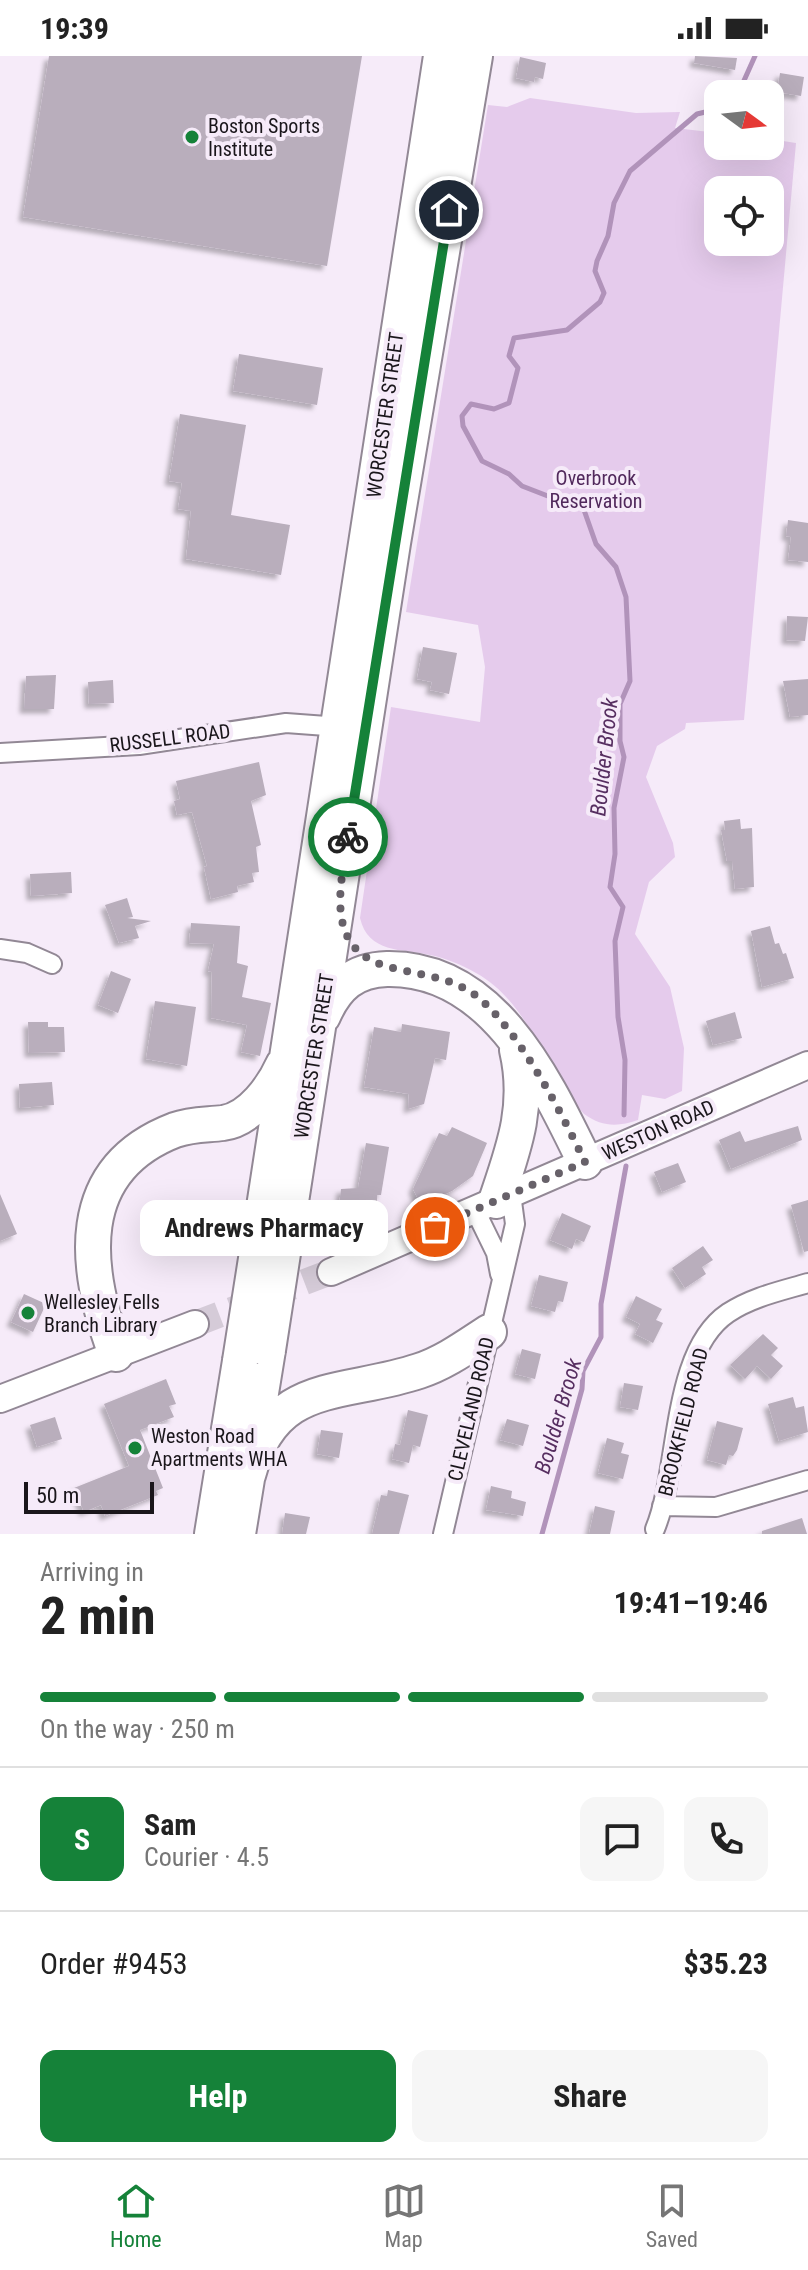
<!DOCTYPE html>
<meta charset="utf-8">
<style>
:root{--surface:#fff;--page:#f6f6f6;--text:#222;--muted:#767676;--line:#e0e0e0;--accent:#158239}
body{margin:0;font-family:"Roboto Condensed",sans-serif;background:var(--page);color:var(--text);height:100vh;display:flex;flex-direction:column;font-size:30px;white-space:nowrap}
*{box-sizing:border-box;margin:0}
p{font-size:26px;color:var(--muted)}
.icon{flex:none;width:44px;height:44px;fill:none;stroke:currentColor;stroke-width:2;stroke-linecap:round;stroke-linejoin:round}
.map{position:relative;height:1478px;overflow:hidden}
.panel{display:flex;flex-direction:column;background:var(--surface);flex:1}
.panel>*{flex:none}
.needle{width:52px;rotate:105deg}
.tools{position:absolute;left:704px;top:24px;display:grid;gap:16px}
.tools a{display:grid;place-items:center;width:80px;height:80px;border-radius:16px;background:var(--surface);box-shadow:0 8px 32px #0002;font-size:40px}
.scale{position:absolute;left:24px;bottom:20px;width:130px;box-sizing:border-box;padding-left:8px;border:4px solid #1a161b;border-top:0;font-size:22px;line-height:28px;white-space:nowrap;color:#1a161b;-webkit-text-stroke:6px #f6ebf9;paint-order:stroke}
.pin{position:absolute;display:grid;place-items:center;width:68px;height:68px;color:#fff;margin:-34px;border:4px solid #fff;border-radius:50%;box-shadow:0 2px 8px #0007}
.courier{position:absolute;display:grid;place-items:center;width:80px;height:80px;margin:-40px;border:6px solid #158239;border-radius:50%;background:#fff;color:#222;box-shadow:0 2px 10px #0007}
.bubble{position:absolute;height:56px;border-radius:16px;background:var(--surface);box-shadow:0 8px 32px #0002;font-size:26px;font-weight:700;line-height:56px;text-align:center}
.overview em{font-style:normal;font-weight:700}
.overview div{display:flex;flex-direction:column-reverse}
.overview{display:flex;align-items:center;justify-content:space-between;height:136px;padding:0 40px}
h1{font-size:52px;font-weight:700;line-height:60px}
.bar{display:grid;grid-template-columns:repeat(4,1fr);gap:12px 8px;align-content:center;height:96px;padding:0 40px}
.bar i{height:10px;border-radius:6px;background:var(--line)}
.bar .selected{background:var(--accent)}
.bar p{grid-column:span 4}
.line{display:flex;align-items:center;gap:20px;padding:0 40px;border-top:2px solid var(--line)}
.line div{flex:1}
.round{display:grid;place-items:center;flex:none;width:84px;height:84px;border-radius:16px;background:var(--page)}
.primary-button{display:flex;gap:16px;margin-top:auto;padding:16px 40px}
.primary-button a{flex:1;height:92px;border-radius:16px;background:var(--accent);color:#fff;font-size:32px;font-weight:700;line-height:92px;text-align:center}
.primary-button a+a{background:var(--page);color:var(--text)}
.status{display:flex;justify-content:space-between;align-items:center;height:56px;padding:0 40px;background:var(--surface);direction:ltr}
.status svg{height:22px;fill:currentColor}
.menu{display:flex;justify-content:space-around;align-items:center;height:112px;border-top:2px solid var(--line);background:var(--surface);font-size:22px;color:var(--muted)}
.menu a{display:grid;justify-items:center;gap:4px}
.menu .selected{color:var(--accent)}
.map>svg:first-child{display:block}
.green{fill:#e5cbec;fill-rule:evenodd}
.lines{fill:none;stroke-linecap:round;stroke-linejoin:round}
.stream{stroke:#b193ba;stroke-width:5}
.building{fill:#b9aebc;filter:url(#shadow)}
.secondary-tunnel{stroke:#d5cbd8;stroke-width:26;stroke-dasharray:26 13;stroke-linecap:butt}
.street-casing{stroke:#928895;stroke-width:22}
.secondary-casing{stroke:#928895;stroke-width:30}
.highway-casing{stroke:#928895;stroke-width:38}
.street{stroke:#fff;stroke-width:18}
.secondary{stroke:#fff;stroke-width:26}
.highway{stroke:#fff;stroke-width:34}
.highway-bridge-casing{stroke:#928895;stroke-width:38;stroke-linecap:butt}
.highway-bridge{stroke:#fff;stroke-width:34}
.done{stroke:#676169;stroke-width:8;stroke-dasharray:0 14.4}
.route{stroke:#158239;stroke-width:10}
.poi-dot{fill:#158239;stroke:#f6ebf9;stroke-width:3}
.labels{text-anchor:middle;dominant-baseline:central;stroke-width:8;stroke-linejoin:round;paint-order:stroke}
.poi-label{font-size:20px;fill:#1a161b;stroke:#f6ebf9;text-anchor:start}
.street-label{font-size:20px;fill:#1a161b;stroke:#f6ebf9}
.park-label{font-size:20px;fill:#51295c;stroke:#f6ebf9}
.water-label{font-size:22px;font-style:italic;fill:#572f61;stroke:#f6ebf9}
</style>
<div class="status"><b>19:39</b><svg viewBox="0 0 49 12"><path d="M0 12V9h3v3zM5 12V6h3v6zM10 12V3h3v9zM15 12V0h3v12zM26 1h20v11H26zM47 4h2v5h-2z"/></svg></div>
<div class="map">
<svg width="808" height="1478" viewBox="0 0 808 1478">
<defs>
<filter id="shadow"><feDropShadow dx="-4.5" dy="4.5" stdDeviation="2" flood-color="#0004"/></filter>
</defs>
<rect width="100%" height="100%" fill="#f6ebf9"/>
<!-- green -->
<path class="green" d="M530 42 636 57 680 56 675 72 718 77V90H770V83L796 87 744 664 686 667 685 673 657 690 646 721 673 787 675 801 649 826 635 878 670 931 684 992 682 1035 665 1043 642 1039 638 1064C618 1071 602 1071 584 1058 546 1015 529 946 476 917 462 909 446 902 430 899 402 893 368 897 360 862L391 651 480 666 485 611 478 569 406 556 488 49 507 51ZM718 134H770V186H718Z"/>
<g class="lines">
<!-- stream -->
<path class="stream" d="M738 38 755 0
M624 1059 625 1004 618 961 615 885 623 851 610 831 615 798 614 752 624 701 620 685V648L630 625 626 541 616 511 596 488 584 454 522 430 509 418 482 405 463 370 462 360 471 348 494 353 509 347 518 312 509 300 514 282 567 274 600 246 604 237 595 215 597 205 608 180 614 147 630 115 697 58 718 53
M542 1478 582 1333 583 1315 601 1281V1248L626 1110"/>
</g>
<!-- building -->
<path class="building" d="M49 0H362L327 210 23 161Z
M695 0 737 2 735 14 694 7Z
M520 1 546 7 543 23 535 21 534 26 516 22Z
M780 17 804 21 801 40 777 36Z
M239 298 323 312 317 349 233 335Z
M180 358 246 369 231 459 290 469 281 519 186 503 191 455 178 453 182 427 169 425Z
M788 464 808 467V506L788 504 791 481 786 480Z
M787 560 808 561 805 585 786 584Z
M423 591 457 597 449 638 430 634 432 626 417 623Z
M56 619 54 653H24L26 620Z
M808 623V659L790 661 783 625Z
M113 624 114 647 89 648 88 626Z
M259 706 266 739 251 745 261 789 256 791 259 816 252 817 254 826 237 830 238 836 211 843 204 811 207 810 192 756 177 759 174 745 180 743 176 725Z
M740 763 741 773 752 772 754 831 735 833 732 805H727L721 774H725L724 765Z
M71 816 72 837 31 840 30 818Z
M127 842 133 861 127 862 151 865 135 870 139 882 119 887 105 849Z
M191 867 240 870 237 907 248 910 242 941 271 947 260 1000 241 996 247 969 211 962 212 916 208 915 214 888 189 887Z
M770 870 775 888 779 887 783 898 786 897 794 922 762 931 751 875Z
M111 915 131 923 118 957 98 949Z
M155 945 196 951 187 1010 146 1003Z
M735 956 742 982 713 989 706 965Z
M28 966H48V971H64L65 996 29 997Z
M402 968 450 976 446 1004 435 1002 424 1048 408 1053 409 1038 364 1031 374 971 401 976Z
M52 1026 54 1049 20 1052 19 1028Z
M798 1070 802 1084 731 1113 719 1084 740 1075 745 1086Z
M452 1071 487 1087 473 1120 452 1135 421 1149 413 1133 439 1077 447 1080Z
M366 1087 389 1091 381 1139H377V1147L337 1166 341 1133 358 1132Z
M678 1107 686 1126 662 1136 654 1116Z
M0 1138 17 1178 0 1185Z
M808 1144V1195L804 1196 791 1149Z
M562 1157 591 1170 584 1186 576 1183 572 1193 550 1184Z
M703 1190 713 1204 702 1211 706 1218 685 1232 672 1212Z
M539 1219 568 1226 563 1246 558 1245 555 1256 531 1250Z
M24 1238 46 1248 33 1276 11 1266Z
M636 1240 662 1253 656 1264 663 1267 653 1287 635 1278 640 1268 626 1261Z
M763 1278 778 1292 771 1299 783 1310 771 1323 757 1310 745 1323 730 1309Z
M522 1293 541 1298 535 1323 515 1318Z
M166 1323 176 1348 169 1350 174 1361 140 1374 163 1432 156 1435 158 1439 105 1460 101 1449 84 1456 74 1432 129 1410 104 1348Z
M624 1327 643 1330 638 1354 620 1351Z
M793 1341 796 1352 804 1350 808 1376 779 1385 768 1348Z
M408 1354 428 1359 420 1391 413 1389 409 1407 392 1403 395 1388 400 1389Z
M55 1361 62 1383 37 1391 30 1369Z
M507 1363 529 1369 523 1390 500 1384Z
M717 1365 743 1372 737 1394 733 1400 729 1399 726 1409 707 1404Z
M321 1374 343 1377 339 1402 317 1398Z
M607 1382 624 1387 621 1397 629 1399 623 1423 598 1417Z
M491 1430 512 1435 511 1442 526 1446 523 1460 486 1454Z
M388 1434 409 1439 399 1478H372L381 1439 387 1440Z
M595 1450 615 1455 610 1478H589Z
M285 1457 310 1461 306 1478H282Z
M802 1462 807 1478H762V1475Z"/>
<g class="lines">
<!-- secondary-tunnel -->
<path class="secondary-tunnel" d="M195 1268 331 1216"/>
<!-- street casing -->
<g class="street-casing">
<path id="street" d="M0 697 139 689 286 667 340 671
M0 893 27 897 52 908
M475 1154 496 1197 500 1218
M662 1450 716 1451 808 1424
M655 1473C680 1413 670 1296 728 1257 752 1241 781 1235 808 1227
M443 1478 515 1168 511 1138"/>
</g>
<!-- secondary casing -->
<g class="secondary-casing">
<path id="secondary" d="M331 1216 808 1009
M0 1343 195 1268"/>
</g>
<!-- highway casing -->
<g class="highway-casing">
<path id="highway" d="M323 960C336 930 354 914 387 913 493 911 545 1024 585 1106
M496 1145C514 1092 530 1050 517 994
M286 1178 393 487 475 0
M258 1190 441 0
M116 1298C84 1213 71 1114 175 1074 192 1068 206 1069 223 1067 251 1063 273 1031 283 1009
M248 1419C274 1322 341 1341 419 1315 444 1307 466 1291 489 1276
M212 1478 240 1305
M238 1478 268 1294"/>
</g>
<!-- street -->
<use href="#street" class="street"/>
<!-- secondary -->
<use href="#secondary" class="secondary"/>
<!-- highway -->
<use href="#highway" class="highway"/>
<!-- highway-bridge casing -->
<g class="highway-bridge-casing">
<path id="highway-bridge" d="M268 1294 286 1178
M240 1305 258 1190"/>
</g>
<!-- highway-bridge -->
<use href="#highway-bridge" class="highway-bridge"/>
</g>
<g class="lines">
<!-- done -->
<path class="done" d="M348 781C340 833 323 896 393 912 424 920 453 921 479 942 521 978 561 1056 585 1106L435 1171"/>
<!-- route -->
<path class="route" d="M348 781 449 154"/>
</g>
<!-- markers -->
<g class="poi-dot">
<circle cx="192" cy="81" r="8"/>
<circle cx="28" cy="1257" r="8"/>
<circle cx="135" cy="1392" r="8"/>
</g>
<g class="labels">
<!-- poi labels -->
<g class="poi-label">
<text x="208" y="70">Boston Sports<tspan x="208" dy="23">Institute</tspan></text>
<text x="44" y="1246">Wellesley Fells<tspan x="44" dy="23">Branch Library</tspan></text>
<text x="151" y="1380">Weston Road<tspan x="151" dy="23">Apartments WHA</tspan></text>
</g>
<!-- street labels -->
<g class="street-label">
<text transform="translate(385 359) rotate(-82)">WORCESTER STREET</text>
<text transform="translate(170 682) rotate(-7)">RUSSELL ROAD</text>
<text transform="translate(314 1000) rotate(-81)">WORCESTER STREET</text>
<text transform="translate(658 1074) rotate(-24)">WESTON ROAD</text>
<text transform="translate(471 1353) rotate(-77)">CLEVELAND ROAD</text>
<text transform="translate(683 1366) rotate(-76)">BROOKFIELD ROAD</text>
</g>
<!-- park labels -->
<g class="park-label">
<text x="596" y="422">Overbrook<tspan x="596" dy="23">Reservation</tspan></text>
</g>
<!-- water labels -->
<g class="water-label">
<text transform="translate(604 701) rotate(-84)">Boulder Brook</text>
<text transform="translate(558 1360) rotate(-74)">Boulder Brook</text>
</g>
</g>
</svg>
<div class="tools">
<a><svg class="needle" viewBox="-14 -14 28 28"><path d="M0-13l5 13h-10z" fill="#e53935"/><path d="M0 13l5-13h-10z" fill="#767676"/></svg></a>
<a><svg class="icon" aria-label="locate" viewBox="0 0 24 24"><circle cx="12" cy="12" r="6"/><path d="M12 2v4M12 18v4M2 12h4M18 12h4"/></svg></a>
</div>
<div class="scale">50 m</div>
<div class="pin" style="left:435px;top:1171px;background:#ea580c"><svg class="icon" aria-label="bag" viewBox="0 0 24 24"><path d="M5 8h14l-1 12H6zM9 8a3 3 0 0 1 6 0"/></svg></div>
<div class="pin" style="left:449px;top:154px;background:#1f2937"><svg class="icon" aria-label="home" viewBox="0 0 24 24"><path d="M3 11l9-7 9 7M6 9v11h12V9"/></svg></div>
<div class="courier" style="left:348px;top:781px"><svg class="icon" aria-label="bike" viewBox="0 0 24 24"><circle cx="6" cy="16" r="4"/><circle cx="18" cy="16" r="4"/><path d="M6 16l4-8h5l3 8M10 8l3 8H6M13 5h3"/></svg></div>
<div class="bubble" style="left:140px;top:1144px;width:248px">Andrews Pharmacy</div>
</div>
<section class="panel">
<div class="overview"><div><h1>2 min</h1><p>Arriving in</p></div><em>19:41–19:46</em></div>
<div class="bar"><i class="selected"></i><i class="selected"></i><i class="selected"></i><i></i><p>On the way · 250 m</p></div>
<div class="line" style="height:144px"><b class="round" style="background:var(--accent);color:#fff">S</b><div><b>Sam</b><p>Courier · 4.5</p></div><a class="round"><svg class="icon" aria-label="chat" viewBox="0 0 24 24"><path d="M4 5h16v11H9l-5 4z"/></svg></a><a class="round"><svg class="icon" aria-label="phone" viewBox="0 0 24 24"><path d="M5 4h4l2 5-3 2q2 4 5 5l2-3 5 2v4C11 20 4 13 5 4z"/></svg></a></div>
<div class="line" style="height:104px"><div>Order #9453</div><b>$35.23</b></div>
<div class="primary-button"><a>Help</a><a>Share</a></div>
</section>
<nav class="menu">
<a class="selected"><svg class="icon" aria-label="home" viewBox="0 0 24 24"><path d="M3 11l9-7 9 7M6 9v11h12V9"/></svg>Home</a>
<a><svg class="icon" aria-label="map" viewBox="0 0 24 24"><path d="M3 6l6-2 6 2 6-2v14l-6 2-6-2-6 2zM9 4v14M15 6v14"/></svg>Map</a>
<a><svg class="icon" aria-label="saved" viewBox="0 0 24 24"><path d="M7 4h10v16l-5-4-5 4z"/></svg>Saved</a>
</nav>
